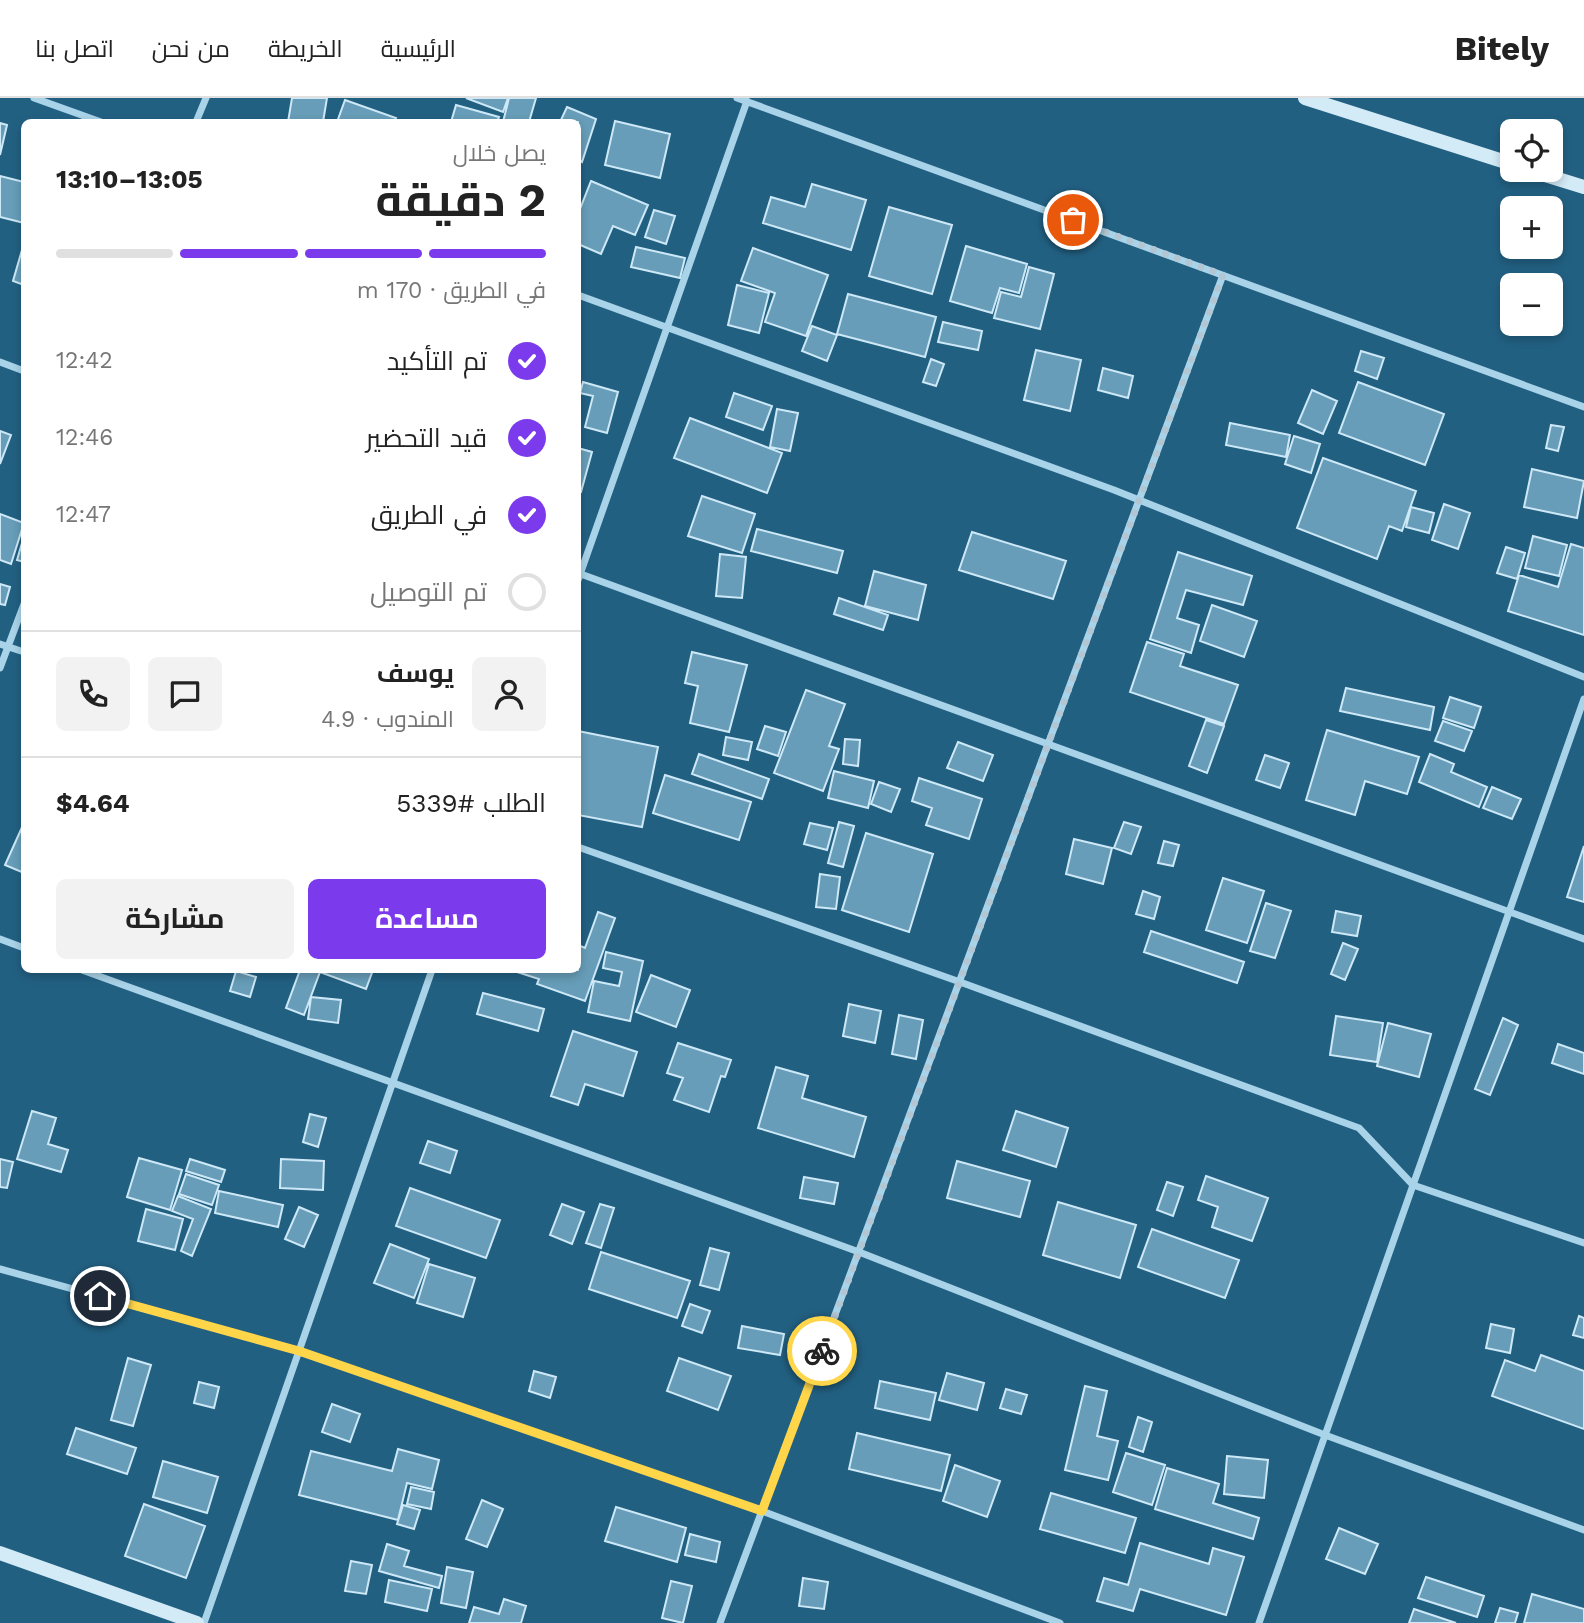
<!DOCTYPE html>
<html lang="ar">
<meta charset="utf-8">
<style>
:root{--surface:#fff;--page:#f2f2f2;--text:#222;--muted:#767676;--line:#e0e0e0;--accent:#7c3aed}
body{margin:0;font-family:"Work Sans",Cairo,sans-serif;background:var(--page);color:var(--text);direction:rtl;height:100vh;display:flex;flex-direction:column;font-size:26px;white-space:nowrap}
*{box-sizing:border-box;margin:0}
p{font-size:23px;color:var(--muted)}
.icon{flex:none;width:38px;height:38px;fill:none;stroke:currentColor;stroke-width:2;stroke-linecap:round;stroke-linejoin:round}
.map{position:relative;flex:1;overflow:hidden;direction:ltr}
.side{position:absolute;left:21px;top:21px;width:560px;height:854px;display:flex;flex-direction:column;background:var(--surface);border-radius:10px;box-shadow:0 4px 10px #0003;direction:rtl}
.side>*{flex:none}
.buttons{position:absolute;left:1500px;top:21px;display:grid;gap:14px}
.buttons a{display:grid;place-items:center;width:63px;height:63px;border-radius:10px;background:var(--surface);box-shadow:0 4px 10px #0003;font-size:35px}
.pin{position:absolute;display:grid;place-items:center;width:60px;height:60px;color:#fff;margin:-30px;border:4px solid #fff;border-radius:50%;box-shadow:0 2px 7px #0007}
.courier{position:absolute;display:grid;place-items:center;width:70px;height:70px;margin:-35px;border:5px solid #ffd54a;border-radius:50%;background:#fff;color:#222;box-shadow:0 2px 9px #0007}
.overview em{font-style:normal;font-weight:700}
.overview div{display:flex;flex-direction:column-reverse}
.overview{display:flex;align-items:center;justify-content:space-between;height:119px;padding:0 35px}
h1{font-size:46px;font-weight:700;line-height:52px}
.bar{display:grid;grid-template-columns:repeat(4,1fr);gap:10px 7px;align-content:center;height:84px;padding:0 35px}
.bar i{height:9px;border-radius:5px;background:var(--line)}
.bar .current{background:var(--accent)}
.bar p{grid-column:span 4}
.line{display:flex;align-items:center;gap:18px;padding:0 35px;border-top:2px solid var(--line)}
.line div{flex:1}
.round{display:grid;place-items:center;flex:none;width:74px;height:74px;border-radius:10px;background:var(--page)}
ol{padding:0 35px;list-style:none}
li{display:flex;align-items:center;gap:21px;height:77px}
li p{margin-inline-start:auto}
li .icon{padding:7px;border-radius:50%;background:var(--accent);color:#fff;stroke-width:4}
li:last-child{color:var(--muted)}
li i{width:38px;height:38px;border:4px solid var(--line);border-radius:50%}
.primary-button{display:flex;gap:14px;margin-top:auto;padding:14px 35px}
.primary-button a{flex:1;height:80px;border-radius:10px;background:var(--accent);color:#fff;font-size:28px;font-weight:700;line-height:80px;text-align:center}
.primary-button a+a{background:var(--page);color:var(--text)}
header{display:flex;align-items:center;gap:42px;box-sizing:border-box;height:98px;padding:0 35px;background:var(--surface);border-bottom:2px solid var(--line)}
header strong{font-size:33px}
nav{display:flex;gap:38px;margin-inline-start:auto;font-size:24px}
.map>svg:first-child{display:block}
.building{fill:#679db8;stroke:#cde8f6;stroke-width:2}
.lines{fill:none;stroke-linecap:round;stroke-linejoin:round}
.street{stroke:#a9d3e8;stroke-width:7}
.secondary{stroke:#d3eaf7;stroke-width:14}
.done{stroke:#b2c7d3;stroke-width:7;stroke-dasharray:0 12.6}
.route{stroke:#ffd54a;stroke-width:9}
</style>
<header>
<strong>Bitely</strong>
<nav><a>الرئيسية</a><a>الخريطة</a><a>من نحن</a><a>اتصل بنا</a></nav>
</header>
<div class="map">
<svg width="1584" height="1525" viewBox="0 0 1584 1525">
<rect width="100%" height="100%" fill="#226082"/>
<!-- building -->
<path class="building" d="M292 0H327L323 24H288Z
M466 0H508L503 14Z
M509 0H536L529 24H503Z
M345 2 396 20 394 24H337Z
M456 7 499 19 497 24H451Z
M567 9 596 21 582 64 578 62V24H560Z
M615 23 670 36 660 80 605 67Z
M0 25 7 27 0 57Z
M0 78 24 84V125L0 119Z
M591 83 648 107 635 137 613 128 601 156 578 146V116Z
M812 86 866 102 851 152 763 125 771 99 805 109Z
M889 109 952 127 932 196 869 178Z
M654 112 675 118 666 146 645 139Z
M24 145V187L13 183Z
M966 148 1027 166 1019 195 1000 190 992 215 950 203Z
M636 149 685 160 680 180 631 169Z
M753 150 828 177 806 238 765 224 775 195 741 183Z
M1029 169 1054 176 1040 231 994 220 1001 194 1021 199Z
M737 187 769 195 759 235 728 227Z
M848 196 936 219 925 259 837 236Z
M943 224 982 233 978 252 938 244Z
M812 228 837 237 827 263 802 253Z
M1036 252 1081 262 1070 313 1024 302Z
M1361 253 1384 260 1377 281 1355 273Z
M931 261 944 266 936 288 923 284Z
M1103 270 1133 278 1128 300 1098 292Z
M583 284 618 294 607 335 585 329 593 298 580 295Z
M1358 284 1444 316 1425 367 1339 335Z
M1312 292 1337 303 1323 336 1298 325Z
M734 295 772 308 763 332 726 319Z
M777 311 798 315 790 353 770 349Z
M690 320 782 355 767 395 674 360Z
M1230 325 1290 337 1286 359 1226 347Z
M1551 327 1564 329 1558 353 1546 350Z
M0 333 11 337 0 366Z
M1294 338 1320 346 1311 375 1285 366Z
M578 350 592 354 581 394 578 393Z
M1323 360 1416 393 1402 433 1389 428 1377 461 1297 430Z
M1532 371 1584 383 1577 420 1524 409Z
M702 398 755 416 742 455 688 438Z
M1444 406 1470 415 1458 451 1432 442Z
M1411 409 1434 415 1429 435 1406 429Z
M0 416 24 425 11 466 0 462Z
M757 431 843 453 837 475 751 453Z
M972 434 1066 463 1053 501 959 472Z
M24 438V464L17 462Z
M1533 438 1567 447 1559 478 1525 470Z
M1571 446 1584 450V537L1508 513 1519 477 1558 489Z
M1506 449 1525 455 1517 481 1497 475Z
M1178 454 1252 478 1243 507 1186 492 1177 520 1199 527 1191 555 1150 541Z
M720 456 746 459 742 500 716 498Z
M874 473 926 487 918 522 865 508Z
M0 486 10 489 5 507 0 506Z
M839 500 888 517 883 532 834 516Z
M1212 507 1257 523 1244 559 1200 543Z
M1147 544 1184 556 1180 568 1238 587 1224 626 1130 594Z
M692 554 747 567 729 634 690 625 698 588 685 585Z
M1346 590 1434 609 1430 632 1340 613Z
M806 592 845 606 829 648 839 651 823 693 774 675Z
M1450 599 1481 609 1474 630 1443 620Z
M1206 622 1224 628 1207 675 1189 668Z
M1443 623 1472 633 1464 653 1435 643Z
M765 628 786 634 778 658 757 651Z
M1327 632 1419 659 1407 696 1365 683 1355 717 1306 702Z
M578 633 658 649 642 729 578 717Z
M726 639 752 644 748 662 723 657Z
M845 641 860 642 858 668 843 666Z
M958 644 993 657 983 683 947 670Z
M699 656 769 681 762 701 692 676Z
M1430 656 1454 666 1451 674 1487 689 1479 709 1419 684Z
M1265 657 1289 665 1280 690 1256 682Z
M834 673 874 683 868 710 828 700Z
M665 677 751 704 739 742 653 715Z
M919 680 982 701 969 741 926 727 932 710 912 703Z
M879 684 900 691 891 714 871 706Z
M1492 689 1521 701 1512 721 1483 710Z
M839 724 854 728 843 769 828 765Z
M1124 724 1141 729 1131 756 1114 750Z
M810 725 833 730 827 752 804 746Z
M23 727 24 728V775L5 767Z
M866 735 933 756 909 834 842 812Z
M1074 741 1112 750 1103 786 1066 776Z
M1164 743 1179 747 1173 768 1158 765Z
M1584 748V804L1567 799Z
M820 776 840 779 836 811 816 809Z
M1223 780 1264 793 1247 845 1206 832Z
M1143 793 1160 799 1154 821 1136 816Z
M1266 805 1291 813 1275 860 1250 853Z
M1336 813 1361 818 1357 838 1332 834Z
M598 814 615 820 585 903 537 886 539 881 511 872H578V847L585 850Z
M1151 833 1244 864 1237 885 1144 854Z
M1343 845 1358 851 1345 882 1331 876Z
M606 854 643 863 630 923 588 914 594 883 619 888 622 874 603 870Z
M300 872H373L366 891 320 874 304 917 286 910Z
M236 873 256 879 250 899 230 893Z
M651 877 690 892 676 929 636 914Z
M483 895 544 911 538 933 477 916Z
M311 899 341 902 338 925 308 921Z
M849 906 881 913 875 945 843 938Z
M899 917 923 922 916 961 892 956Z
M1336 918 1383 925 1377 964 1330 957Z
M1503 920 1518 927 1490 997 1475 991Z
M1388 925 1431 936 1419 979 1377 968Z
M573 933 637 954 623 998 585 986 578 1007 551 998Z
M678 945 731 962 725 979 721 978 709 1014 674 1002 683 980 667 975Z
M1558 946 1584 955V976L1552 965Z
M776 969 808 978 802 1000 866 1019 854 1059 758 1030Z
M32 1013 56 1020 48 1046 68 1052 61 1074 17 1061Z
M1016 1013 1068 1030 1056 1069 1003 1052Z
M310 1016 326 1020 318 1049 303 1044Z
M428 1043 457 1053 450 1075 420 1065Z
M139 1060 182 1072 170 1112 127 1099Z
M0 1061 13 1064 7 1090 0 1089Z
M190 1061 225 1072 221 1084 186 1073Z
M281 1061 324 1063 323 1092 280 1090Z
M957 1063 1030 1083 1020 1119 947 1100Z
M186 1076 219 1087 212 1107 179 1096Z
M1206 1078 1268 1100 1252 1143 1212 1129 1218 1109 1198 1102Z
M804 1079 838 1085 834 1106 800 1100Z
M1167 1084 1183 1089 1173 1118 1157 1112Z
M410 1090 500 1122 486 1160 396 1128Z
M219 1093 283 1107 278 1129 215 1115Z
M178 1098 211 1111 192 1158 181 1153 193 1121 172 1113Z
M1058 1104 1136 1127 1120 1180 1043 1157Z
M562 1106 584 1114 572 1146 550 1137Z
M600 1106 614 1110 601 1150 586 1145Z
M299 1109 318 1117 304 1149 285 1141Z
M146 1111 183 1121 175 1152 138 1143Z
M1152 1131 1239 1162 1225 1200 1138 1169Z
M390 1146 429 1161 414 1200 374 1185Z
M710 1150 729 1155 719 1192 700 1187Z
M601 1154 690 1183 677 1220 589 1191Z
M429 1166 475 1180 463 1219 417 1205Z
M690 1206 710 1213 702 1235 682 1228Z
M1579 1218 1584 1220V1240L1573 1237Z
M1491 1226 1514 1231 1510 1255 1486 1250Z
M742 1228 784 1236 780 1257 738 1250Z
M1541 1257 1584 1273V1331L1492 1298 1505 1262 1535 1273Z
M128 1260 151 1267 133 1328 111 1322Z
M679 1260 731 1278 718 1312 667 1293Z
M534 1273 556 1279 550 1300 529 1293Z
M947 1275 984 1285 977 1312 939 1302Z
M880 1283 936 1295 930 1322 875 1310Z
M199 1284 219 1289 214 1310 194 1305Z
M1085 1288 1107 1293 1097 1338 1118 1343 1108 1382 1065 1372Z
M1006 1291 1027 1297 1021 1316 1000 1310Z
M332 1306 360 1316 350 1344 322 1334Z
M1138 1319 1152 1324 1143 1354 1129 1349Z
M76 1330 136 1350 127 1376 67 1356Z
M857 1335 950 1357 941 1393 849 1371Z
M398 1351 439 1362 432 1391 407 1385 398 1422 299 1397 311 1353 392 1373Z
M1126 1355 1165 1367 1152 1407 1113 1394Z
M1227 1358 1268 1362 1264 1400 1224 1396Z
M163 1363 218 1379 207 1415 153 1399Z
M955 1367 1000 1383 987 1419 943 1403Z
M1167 1370 1219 1386 1213 1405 1259 1420 1253 1441 1155 1411Z
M411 1389 434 1394 431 1411 407 1406Z
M1051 1395 1136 1420 1125 1455 1040 1431Z
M482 1402 503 1411 487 1449 466 1441Z
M144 1406 205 1428 186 1480 125 1458Z
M403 1407 420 1412 414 1431 397 1426Z
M616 1409 686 1430 677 1464 605 1443Z
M1339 1430 1378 1446 1365 1476 1326 1461Z
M690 1436 720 1444 716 1464 685 1457Z
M1140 1445 1209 1466 1213 1450 1244 1459 1226 1517 1140 1491 1133 1513 1097 1503 1104 1480 1128 1487Z
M387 1446 409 1453 404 1468 442 1478 439 1490 379 1473Z
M351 1463 372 1467 366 1496 345 1493Z
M447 1469 473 1474 466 1510 441 1505Z
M1426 1479 1484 1498 1477 1519 1418 1500Z
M803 1480 828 1484 824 1511 799 1508Z
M389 1482 432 1491 427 1513 385 1504Z
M671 1483 692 1488 683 1525 662 1520Z
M1532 1496 1584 1511V1525H1524Z
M504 1501 526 1508 521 1525H469L474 1509 499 1516Z
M1500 1510 1518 1515 1515 1525H1495Z
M1414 1511 1456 1525H1409Z"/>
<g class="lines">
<!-- street -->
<path class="street" d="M34 0 101 24
M737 0 1584 309
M196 24 206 0
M578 197 1114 392 1584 579
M0 264 24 273
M578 475 1584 841
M578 482 747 3
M0 546 24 554
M0 570 24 506
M578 749 960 884 1359 1030 1413 1087 1584 1145
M0 841 24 850
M82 872 859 1154 1325 1337 1584 1432
M0 1171 299 1253 762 1413 1060 1525
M204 1525 432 872
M720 1525 1223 177
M1259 1525 1584 601"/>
<!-- secondary -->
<path class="secondary" d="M1305 0 1512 66
M1529 72 1584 89
M0 1455 197 1525"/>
</g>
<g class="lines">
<!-- done -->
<path class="done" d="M822 1253 1223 177 1073 122"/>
<!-- route -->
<path class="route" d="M100 1198 299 1253 762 1413 822 1253"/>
</g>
</svg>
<div class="buttons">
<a><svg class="icon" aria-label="locate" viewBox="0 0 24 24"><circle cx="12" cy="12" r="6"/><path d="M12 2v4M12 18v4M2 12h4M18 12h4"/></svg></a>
<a>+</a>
<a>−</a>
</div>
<div class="pin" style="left:1073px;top:122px;background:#ea580c"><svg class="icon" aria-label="bag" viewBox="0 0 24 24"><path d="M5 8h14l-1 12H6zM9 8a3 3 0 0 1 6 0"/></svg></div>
<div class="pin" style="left:100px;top:1198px;background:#1f2937"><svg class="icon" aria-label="home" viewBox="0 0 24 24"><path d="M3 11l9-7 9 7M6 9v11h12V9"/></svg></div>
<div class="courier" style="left:822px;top:1253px"><svg class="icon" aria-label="bike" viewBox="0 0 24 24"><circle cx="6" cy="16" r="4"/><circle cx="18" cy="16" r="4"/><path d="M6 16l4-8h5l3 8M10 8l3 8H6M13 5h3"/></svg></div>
<section class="side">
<div class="overview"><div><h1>2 دقيقة</h1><p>يصل خلال</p></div><em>13:05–13:10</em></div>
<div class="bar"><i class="current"></i><i class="current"></i><i class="current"></i><i></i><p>في الطريق · 170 m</p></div>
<ol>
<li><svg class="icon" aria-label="check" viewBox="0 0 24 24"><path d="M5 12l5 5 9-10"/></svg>تم التأكيد<p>12:42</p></li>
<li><svg class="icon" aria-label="check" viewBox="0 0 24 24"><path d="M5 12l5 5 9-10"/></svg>قيد التحضير<p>12:46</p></li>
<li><svg class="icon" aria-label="check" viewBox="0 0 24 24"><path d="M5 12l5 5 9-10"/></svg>في الطريق<p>12:47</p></li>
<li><i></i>تم التوصيل</li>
</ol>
<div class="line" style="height:126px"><a class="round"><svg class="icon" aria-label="person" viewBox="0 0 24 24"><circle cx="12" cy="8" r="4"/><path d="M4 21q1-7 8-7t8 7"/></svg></a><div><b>يوسف</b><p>المندوب · 4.9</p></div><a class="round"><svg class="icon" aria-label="chat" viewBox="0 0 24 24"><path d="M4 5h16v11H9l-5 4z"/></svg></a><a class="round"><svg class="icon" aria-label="phone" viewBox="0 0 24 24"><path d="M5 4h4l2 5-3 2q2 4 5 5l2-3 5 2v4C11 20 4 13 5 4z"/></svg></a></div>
<div class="line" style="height:91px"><div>الطلب #5339</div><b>$4.64</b></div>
<div class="primary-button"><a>مساعدة</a><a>مشاركة</a></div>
</section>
</div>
